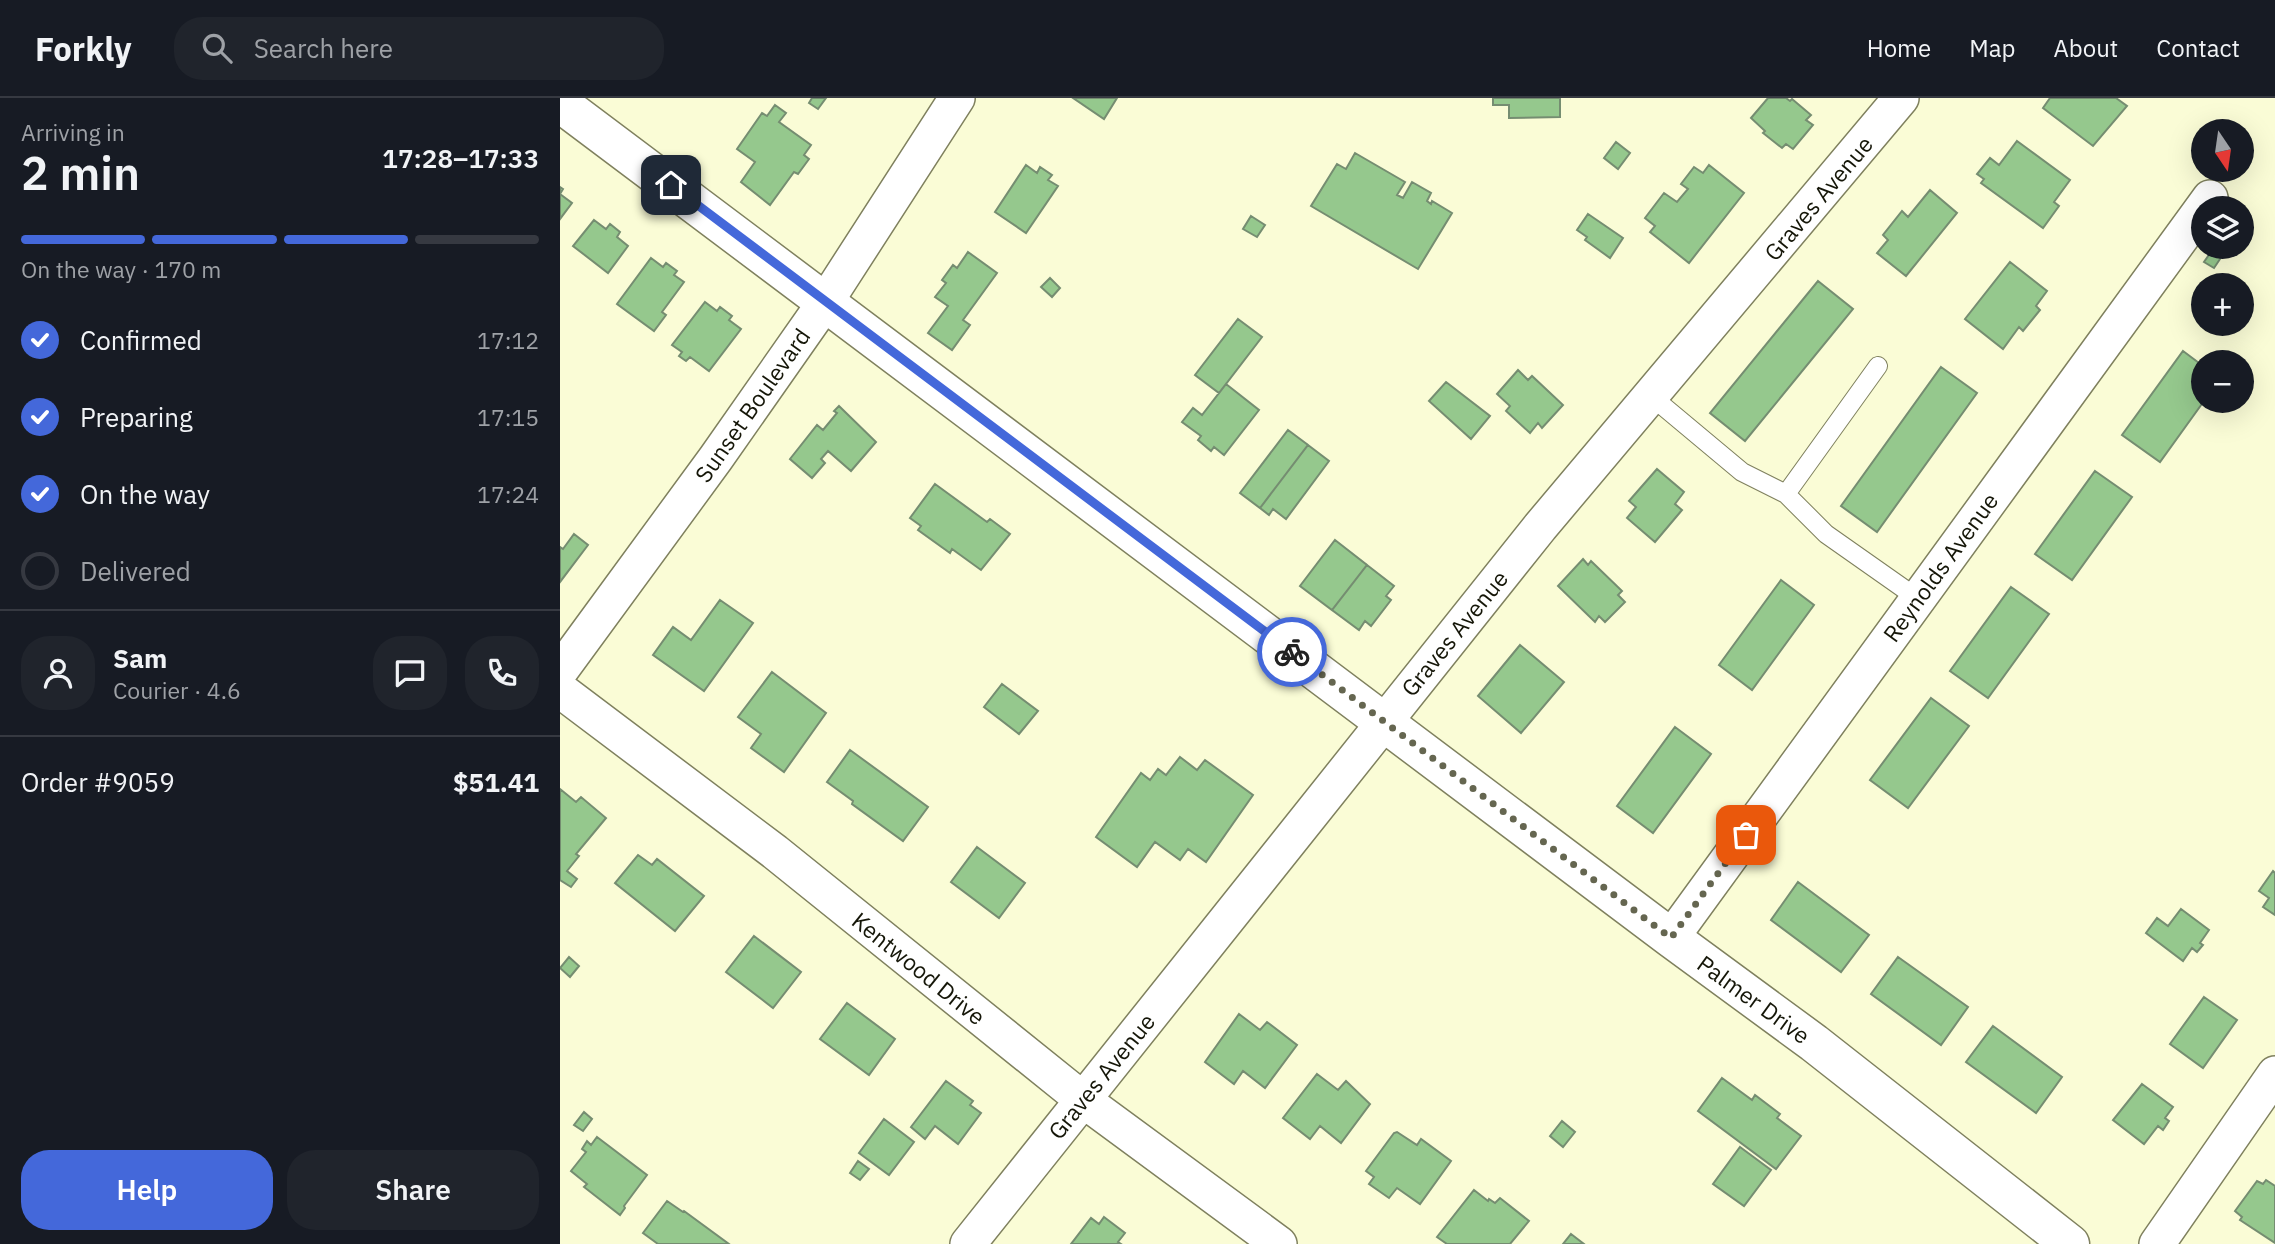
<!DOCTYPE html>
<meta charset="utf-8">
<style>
:root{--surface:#171b24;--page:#20242c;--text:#f1f3f6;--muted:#9ea1a6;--line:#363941;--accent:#4468da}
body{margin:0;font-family:"IBM Plex Sans",sans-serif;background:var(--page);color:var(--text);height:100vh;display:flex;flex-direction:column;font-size:26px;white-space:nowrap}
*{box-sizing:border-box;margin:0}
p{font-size:23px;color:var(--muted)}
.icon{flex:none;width:38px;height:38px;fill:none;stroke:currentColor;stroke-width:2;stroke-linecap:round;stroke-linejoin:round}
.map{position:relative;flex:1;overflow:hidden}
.side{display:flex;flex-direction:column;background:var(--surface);width:560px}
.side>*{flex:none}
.needle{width:46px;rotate:167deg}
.buttons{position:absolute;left:1631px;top:21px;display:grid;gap:14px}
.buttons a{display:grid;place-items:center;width:63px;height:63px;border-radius:50%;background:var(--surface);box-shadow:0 7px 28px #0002;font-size:35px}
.pin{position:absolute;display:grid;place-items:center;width:60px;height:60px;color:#fff;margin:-30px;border-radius:14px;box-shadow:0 4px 10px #0006}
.courier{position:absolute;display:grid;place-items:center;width:70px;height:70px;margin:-35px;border:5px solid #4468da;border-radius:50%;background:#fff;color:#222;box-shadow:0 2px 9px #0007}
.head em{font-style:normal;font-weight:600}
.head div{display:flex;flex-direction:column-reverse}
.head{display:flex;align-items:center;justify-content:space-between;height:119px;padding:0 21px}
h1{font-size:46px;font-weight:600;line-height:52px}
.bar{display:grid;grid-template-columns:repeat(4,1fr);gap:10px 7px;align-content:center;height:84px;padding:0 21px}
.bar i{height:9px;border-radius:5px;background:var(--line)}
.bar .selected{background:var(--accent)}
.bar p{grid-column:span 4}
.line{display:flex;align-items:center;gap:18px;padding:0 21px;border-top:2px solid var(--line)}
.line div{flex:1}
.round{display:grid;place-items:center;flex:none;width:74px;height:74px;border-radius:28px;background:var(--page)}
ol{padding:0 21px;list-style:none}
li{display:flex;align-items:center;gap:21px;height:77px}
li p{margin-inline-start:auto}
li .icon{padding:7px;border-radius:50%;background:var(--accent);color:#fff;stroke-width:4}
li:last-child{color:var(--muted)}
li i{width:38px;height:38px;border:4px solid var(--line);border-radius:50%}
.action{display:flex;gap:14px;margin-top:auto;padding:14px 21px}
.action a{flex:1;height:80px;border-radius:28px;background:var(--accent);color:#fff;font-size:28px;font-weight:600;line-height:80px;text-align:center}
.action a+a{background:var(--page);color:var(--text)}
header{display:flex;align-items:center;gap:42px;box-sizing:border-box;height:98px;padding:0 35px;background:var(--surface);border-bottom:2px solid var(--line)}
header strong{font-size:33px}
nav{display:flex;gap:38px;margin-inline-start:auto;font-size:24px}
.search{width:490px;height:63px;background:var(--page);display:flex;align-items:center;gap:18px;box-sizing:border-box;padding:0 24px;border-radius:28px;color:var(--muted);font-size:26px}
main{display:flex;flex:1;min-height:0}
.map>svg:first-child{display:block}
.building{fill:#95c88d;stroke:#758d71;stroke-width:2}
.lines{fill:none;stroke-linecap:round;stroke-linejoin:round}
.service-casing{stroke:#7f805e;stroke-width:20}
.minor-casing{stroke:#7f805e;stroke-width:38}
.tertiary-casing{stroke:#7f805e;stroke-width:41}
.service{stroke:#fff;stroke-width:18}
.minor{stroke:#fff;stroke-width:35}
.tertiary{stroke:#fff;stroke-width:38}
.done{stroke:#656650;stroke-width:7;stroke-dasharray:0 12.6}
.route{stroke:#4468da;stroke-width:9}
.labels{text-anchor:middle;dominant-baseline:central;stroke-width:5;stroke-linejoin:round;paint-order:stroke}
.street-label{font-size:23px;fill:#151608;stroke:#fff}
</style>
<header>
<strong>Forkly</strong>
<div class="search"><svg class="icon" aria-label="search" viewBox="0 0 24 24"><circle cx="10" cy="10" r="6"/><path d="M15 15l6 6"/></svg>Search here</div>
<nav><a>Home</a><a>Map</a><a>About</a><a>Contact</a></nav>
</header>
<main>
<section class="side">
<div class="head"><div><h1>2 min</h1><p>Arriving in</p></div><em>17:28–17:33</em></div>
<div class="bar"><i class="selected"></i><i class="selected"></i><i class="selected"></i><i></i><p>On the way · 170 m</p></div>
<ol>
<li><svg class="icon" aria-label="check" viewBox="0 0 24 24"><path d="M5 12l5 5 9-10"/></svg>Confirmed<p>17:12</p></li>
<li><svg class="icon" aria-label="check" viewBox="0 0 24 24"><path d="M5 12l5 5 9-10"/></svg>Preparing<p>17:15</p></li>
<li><svg class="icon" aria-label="check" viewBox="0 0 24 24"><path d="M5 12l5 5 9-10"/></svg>On the way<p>17:24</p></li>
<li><i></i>Delivered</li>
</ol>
<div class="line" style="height:126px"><a class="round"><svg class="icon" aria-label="person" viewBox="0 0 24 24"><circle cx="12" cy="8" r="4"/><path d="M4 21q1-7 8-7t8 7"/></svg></a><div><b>Sam</b><p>Courier · 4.6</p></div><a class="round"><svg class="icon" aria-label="chat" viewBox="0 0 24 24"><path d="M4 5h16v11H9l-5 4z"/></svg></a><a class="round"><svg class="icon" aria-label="phone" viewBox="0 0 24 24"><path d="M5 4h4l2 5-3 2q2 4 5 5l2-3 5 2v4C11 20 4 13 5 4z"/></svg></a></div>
<div class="line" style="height:91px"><div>Order #9059</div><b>$51.41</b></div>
<div class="action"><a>Help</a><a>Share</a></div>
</section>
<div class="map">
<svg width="1715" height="1146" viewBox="0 0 1715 1146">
<rect width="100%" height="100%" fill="#fafcd6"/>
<!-- building -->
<path class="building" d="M252 0H266L258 11 249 5Z
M513 0H557L544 21Z
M933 0H1000V19L949 20V7H933Z
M1208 0H1226L1230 3 1232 1 1251 17 1246 22 1253 27 1233 51 1226 46 1222 50 1203 35 1205 33 1191 20Z
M1490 0H1556L1567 8 1533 48 1483 10Z
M215 7 226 15 219 24 251 47 244 57 249 61 238 76 234 74 210 107 181 84 195 64 177 51 202 15 207 18Z
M1457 43 1510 82 1494 104 1499 108 1483 130 1421 85 1424 81 1417 76 1430 60 1439 67Z
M1056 44 1070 55 1058 71 1044 60Z
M795 55 845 84 837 97 843 100 852 84 871 95 867 103 871 106 872 103 892 115 858 171 751 108 777 66 786 71Z
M466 67 477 75 480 69 492 77 488 82 498 88 466 135 435 114Z
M1149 67 1184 95 1129 165 1090 134 1095 128 1085 120 1104 95 1117 104 1128 91 1121 86 1134 69 1143 75Z
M0 89 3 91 0 96 12 105 0 121Z
M1370 92 1397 115 1346 178 1317 155 1328 142 1323 137 1342 113 1348 119Z
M1028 116 1063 140 1050 160 1025 142 1027 139 1017 132Z
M691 118 705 127 697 139 683 131Z
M34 122 46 131 50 126 60 134 57 139 68 148 48 175 13 148Z
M1653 151 1662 158 1654 170 1644 164Z
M408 154 437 175 403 222 410 227 392 252 368 235 388 208 375 199 386 185 382 182 393 167 397 170Z
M91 160 103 169 106 165 117 173 114 177 124 184 102 214 106 217 94 233 57 206Z
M1450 164 1487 193 1476 208 1480 212 1463 233 1459 229 1443 251 1405 221Z
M490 180 500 190 492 199 481 189Z
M1258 183 1293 211 1185 343 1150 315Z
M145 204 157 213 160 209 172 218 169 222 181 231 149 273 130 259 126 263 119 258 122 254 112 247Z
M678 221 702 239 659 295 635 277Z
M1623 253 1643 268 1644 303 1600 364 1562 337Z
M1381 269 1417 295 1317 434 1281 408Z
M958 272 968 282 972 278 1003 307 982 330 978 325 970 335 946 313 950 308 937 296Z
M886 284 930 318 911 341 869 303Z
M666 286 699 312 664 357 654 349 651 353 638 342 641 338 622 324 633 310 642 317Z
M279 308 316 344 291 373 268 353 261 361 265 365 252 380 230 361 257 327 263 332 277 315 274 313Z
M728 332 748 347 700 410 680 395Z
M748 347 769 363 726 421 713 411 709 417 700 410Z
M1097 371 1124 394 1115 406 1122 412 1095 444 1067 420 1076 409 1069 403Z
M1535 373 1572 399 1512 482 1475 456Z
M375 386 427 424 430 421 450 436 421 472 392 451 390 455 358 432 361 428 350 420Z
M14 436 28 447 0 484V449L3 451Z
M775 442 807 467 772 512 740 488Z
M1023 461 1028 467 1031 463 1062 493 1058 497 1065 504 1045 524 1039 518 1035 524 998 488Z
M807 467 834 488 826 498 831 502 811 528 805 523 799 532 772 512Z
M1221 482 1254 507 1192 592 1159 567Z
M1451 489 1489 516 1428 600 1390 573Z
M160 502 193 525 144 593 93 557 113 529 131 542Z
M960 547 1004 584 961 635 918 598Z
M212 574 266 615 224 674 191 650 201 636 178 619Z
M442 586 478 613 459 636 424 609Z
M1371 600 1409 628 1348 710 1310 682Z
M1115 629 1151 656 1093 735 1057 708Z
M290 652 368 709 343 743 292 706 293 703 267 684Z
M620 659 637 672 645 662 693 697 646 764 628 751 620 762 595 744 577 769 536 739 581 675 590 682 598 671 606 677Z
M0 691 16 704 21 699 46 720 16 756 19 758 7 773 17 781 11 789 0 782Z
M417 749 465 785 439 820 391 784Z
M78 757 92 767 97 761 144 798 115 833 55 785Z
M1713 773 1715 775V817L1703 809 1709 800 1699 793Z
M1238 784 1309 837 1281 874 1211 822Z
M1621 811 1649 832 1640 845 1643 847 1637 854 1632 850 1623 863 1586 835 1597 820 1608 828Z
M194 838 241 874 213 910 166 874Z
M9 859 19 868 10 879 0 870Z
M1338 859 1408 909 1381 947 1311 896Z
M1644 899 1677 922 1643 970 1610 946Z
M287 905 335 941 309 977 260 941Z
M679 916 700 932 707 924 737 947 705 990 683 973 674 986 645 964Z
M1433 928 1502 979 1476 1015 1406 964Z
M757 976 778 992 786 983 810 1006 781 1045 760 1028 750 1041 723 1020Z
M1162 980 1192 1002 1195 997 1220 1016 1217 1020 1241 1038 1216 1071 1138 1013Z
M386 983 413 1003 410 1007 421 1015 398 1046 375 1028 365 1041 351 1029Z
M1582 986 1613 1009 1605 1020 1609 1023 1603 1032 1598 1028 1584 1046 1553 1022Z
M24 1014 32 1021 23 1033 14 1027Z
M324 1021 354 1044 329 1077 299 1055Z
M1002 1023 1015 1034 1003 1049 990 1038Z
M837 1034 857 1047 861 1041 891 1063 860 1106 837 1090 829 1100 809 1086 814 1079 806 1073 834 1035Z
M37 1039 87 1077 64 1108 65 1110 60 1117 24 1089 27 1086 11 1073 26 1054 22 1051 27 1043 31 1047Z
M1180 1049 1211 1072 1184 1108 1153 1086Z
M298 1063 309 1071 300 1082 290 1075Z
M1706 1082 1715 1088V1145L1680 1122 1682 1119 1675 1113 1697 1083 1703 1086Z
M914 1092 928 1103 929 1101 935 1105 940 1100 969 1123 950 1146H887L877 1139Z
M107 1103 123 1114 124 1113 169 1146H98L83 1135Z
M544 1119 565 1135 558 1144 561 1146H511L531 1120 539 1126Z
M1011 1136 1024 1146H1003Z"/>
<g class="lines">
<!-- service casing -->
<g class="service-casing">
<path id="service" d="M1091 298 1182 374 1226 396 1266 436 1357 500
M1226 396 1318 268"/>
</g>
<!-- minor casing -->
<g class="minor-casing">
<path id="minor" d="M0 573 156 360 266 203 397 0
M0 592 215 754 522 1001 719 1146
M1111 840 1650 100
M408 1146 980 429 1341 0
M1597 1146 1715 976"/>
</g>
<!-- tertiary casing -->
<g class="tertiary-casing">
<path id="tertiary" d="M0 5 1111 840 1254 945 1510 1146"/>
</g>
<!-- service -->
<use href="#service" class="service"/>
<!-- minor -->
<use href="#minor" class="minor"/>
<!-- tertiary -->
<use href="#tertiary" class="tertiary"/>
</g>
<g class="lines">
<!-- done -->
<path class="done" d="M732 554 1111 840 1186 737"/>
<!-- route -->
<path class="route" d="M111 87 732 554"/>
</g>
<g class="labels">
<!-- street labels -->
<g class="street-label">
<text transform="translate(1258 100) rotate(-50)">Graves Avenue</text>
<text transform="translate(192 307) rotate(-55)">Sunset Boulevard</text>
<text transform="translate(1380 469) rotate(-54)">Reynolds Avenue</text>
<text transform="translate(894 535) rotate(-51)">Graves Avenue</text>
<text transform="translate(359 870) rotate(39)">Kentwood Drive</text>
<text transform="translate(1194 901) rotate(36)">Palmer Drive</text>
<text transform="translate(541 978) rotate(-51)">Graves Avenue</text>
</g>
</g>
</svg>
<div class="buttons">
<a><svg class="needle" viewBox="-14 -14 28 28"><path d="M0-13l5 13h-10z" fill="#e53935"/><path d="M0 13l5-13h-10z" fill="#9ea1a6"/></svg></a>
<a><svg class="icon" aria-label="layers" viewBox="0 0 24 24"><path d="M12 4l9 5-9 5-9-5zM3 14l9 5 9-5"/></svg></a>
<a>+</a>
<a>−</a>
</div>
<div class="pin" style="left:1186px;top:737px;background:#ea580c"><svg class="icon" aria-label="bag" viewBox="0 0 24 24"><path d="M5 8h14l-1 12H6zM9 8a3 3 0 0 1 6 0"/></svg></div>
<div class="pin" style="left:111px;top:87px;background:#1f2937"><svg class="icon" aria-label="home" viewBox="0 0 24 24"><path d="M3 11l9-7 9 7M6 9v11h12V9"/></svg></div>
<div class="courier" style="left:732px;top:554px"><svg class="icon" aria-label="bike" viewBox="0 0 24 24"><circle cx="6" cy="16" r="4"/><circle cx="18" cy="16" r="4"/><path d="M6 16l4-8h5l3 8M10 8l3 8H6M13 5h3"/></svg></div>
</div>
</main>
